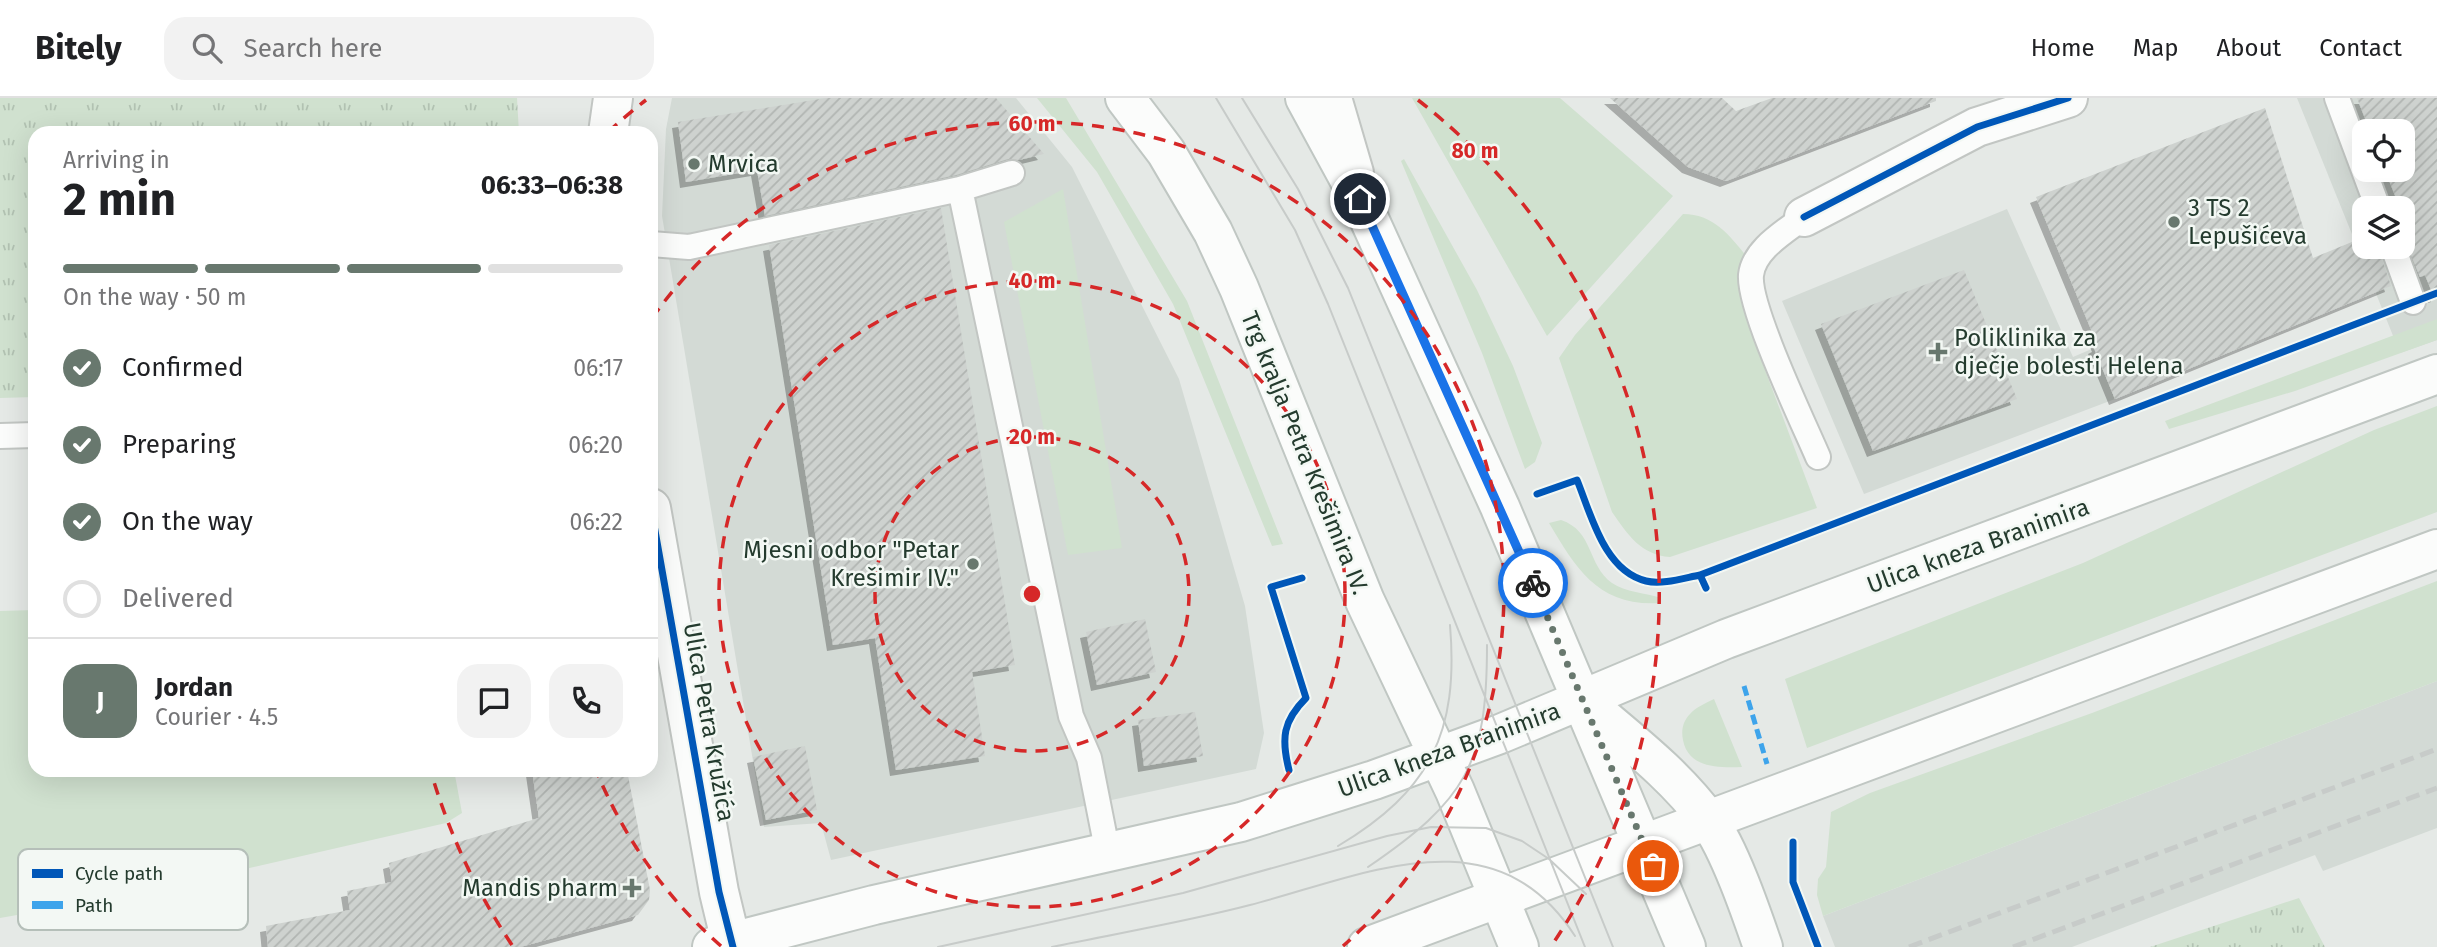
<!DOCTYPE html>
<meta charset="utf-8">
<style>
:root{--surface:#fff;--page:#f2f2f2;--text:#202124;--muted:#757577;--line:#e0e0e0;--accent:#68786e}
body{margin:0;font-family:"Fira Sans",sans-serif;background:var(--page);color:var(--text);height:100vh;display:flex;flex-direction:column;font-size:26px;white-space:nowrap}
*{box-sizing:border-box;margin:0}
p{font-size:23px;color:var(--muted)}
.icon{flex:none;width:38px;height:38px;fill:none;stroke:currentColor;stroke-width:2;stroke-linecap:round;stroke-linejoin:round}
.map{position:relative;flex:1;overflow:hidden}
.sheet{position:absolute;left:28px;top:28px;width:630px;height:651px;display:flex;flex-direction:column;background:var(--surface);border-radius:21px;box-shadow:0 7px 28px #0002}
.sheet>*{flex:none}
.buttons{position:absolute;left:2352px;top:21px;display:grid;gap:14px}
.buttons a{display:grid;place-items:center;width:63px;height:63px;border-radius:14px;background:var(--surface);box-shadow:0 7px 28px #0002;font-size:35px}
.pin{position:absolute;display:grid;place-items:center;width:60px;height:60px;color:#fff;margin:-30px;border:4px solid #fff;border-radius:50%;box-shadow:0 2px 7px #0007}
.courier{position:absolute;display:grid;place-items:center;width:70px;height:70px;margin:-35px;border:5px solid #1a73e8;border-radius:50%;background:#fff;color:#222;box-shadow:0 2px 9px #0007}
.head em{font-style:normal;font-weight:700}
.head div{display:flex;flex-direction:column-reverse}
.head{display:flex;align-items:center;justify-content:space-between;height:119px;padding:0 35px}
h1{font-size:46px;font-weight:700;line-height:52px}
.bar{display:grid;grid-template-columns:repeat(4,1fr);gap:10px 7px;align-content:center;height:84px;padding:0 35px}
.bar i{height:9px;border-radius:5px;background:var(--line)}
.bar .active{background:var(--accent)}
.bar p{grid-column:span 4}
.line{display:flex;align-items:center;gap:18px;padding:0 35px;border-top:2px solid var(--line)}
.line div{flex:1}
.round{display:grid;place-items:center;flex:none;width:74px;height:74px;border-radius:21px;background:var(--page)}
ol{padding:0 35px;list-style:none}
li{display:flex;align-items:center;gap:21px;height:77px}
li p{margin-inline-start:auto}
li .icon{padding:7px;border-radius:50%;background:var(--accent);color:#fff;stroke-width:4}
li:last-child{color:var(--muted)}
li i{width:38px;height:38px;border:4px solid var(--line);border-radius:50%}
header{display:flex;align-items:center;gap:42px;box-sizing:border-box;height:98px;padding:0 35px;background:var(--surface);border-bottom:2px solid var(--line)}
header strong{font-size:33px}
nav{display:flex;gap:38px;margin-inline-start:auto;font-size:24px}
.search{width:490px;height:63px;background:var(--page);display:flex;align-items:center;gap:18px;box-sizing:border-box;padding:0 24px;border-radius:21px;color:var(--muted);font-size:26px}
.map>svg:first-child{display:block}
.built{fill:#d3dad5;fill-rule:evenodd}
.green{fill:#d0e1cf}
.park{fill:url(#park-tufts)}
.building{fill:url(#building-hatch);filter:url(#shadow)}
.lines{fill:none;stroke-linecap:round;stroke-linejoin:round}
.service-casing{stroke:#c2c6c3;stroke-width:28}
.minor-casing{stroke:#c2c6c3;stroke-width:42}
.tertiary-casing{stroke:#c2c6c3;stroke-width:42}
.secondary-casing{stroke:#c0c7c3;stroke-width:42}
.service{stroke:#fbfcfb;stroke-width:24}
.minor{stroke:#fbfcfb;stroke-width:38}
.tertiary{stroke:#fbfcfb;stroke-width:38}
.secondary{stroke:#fbfcfb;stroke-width:38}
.tram{stroke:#c7cbc9;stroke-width:2}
.rail{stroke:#c7cbc9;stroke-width:5;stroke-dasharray:14 7;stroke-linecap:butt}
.quiet{stroke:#3ea4eb;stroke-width:5;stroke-dasharray:10 5;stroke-linecap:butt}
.cycleway-casing{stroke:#f3f8f4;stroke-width:11}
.cycleway{stroke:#0057b8;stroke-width:7}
.done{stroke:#68786e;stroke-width:7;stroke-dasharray:0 12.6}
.route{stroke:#1a73e8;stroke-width:9}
.ring{fill:none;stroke:#d62828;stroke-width:3.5;stroke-dasharray:12 9}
.poi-dot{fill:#68786e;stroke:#f3f8f4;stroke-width:2.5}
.labels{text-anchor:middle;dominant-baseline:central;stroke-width:5;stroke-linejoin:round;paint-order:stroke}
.poi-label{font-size:24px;fill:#243b2e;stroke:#f3f8f4;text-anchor:start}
.street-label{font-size:24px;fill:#243b2e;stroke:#f3f8f4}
.key{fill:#f3f8f4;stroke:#b5bfb9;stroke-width:2}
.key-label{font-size:19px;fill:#243b2e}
.centre{fill:#d62828;stroke:#f3f8f4;stroke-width:3.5}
.ring-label{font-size:21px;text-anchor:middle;font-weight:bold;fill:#d62828;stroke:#f3f8f4;stroke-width:5;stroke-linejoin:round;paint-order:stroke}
</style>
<header>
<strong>Bitely</strong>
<div class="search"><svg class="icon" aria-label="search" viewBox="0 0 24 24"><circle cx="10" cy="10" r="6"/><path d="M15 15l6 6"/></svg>Search here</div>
<nav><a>Home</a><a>Map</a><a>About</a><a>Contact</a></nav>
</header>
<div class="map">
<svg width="2437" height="849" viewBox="0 0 2437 849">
<defs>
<pattern id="park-tufts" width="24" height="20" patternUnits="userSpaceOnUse" patternTransform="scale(1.75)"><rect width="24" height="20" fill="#d0e1cf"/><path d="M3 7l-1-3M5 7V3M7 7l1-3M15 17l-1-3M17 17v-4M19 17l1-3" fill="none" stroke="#b2c2b2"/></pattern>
<pattern id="building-hatch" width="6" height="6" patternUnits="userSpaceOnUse" patternTransform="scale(1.75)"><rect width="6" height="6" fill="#ced2cf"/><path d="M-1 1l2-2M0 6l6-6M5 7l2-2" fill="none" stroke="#b1b5b2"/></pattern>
<filter id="shadow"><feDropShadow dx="-6" dy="6" stdDeviation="0" flood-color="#0004"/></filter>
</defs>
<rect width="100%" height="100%" fill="#e5e9e6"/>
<!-- built -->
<path class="built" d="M672 0H1016L1072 69 1179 281 1245 508 1264 635 1256 671 831 762 821 725 764 729 662 118 666 31Z
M2297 0H2437V242L2400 255ZM2364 33H2403V72H2364ZM2364 110H2403V149H2364Z
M2007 111 2073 259 2094 250 2115 301 1864 396 1782 203Z
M2437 583V730L2323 773 2315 757 2072 849H1835L1823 818Z"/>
<!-- green -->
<path class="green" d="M1037 0H1066L1187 203 1283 446 1272 448 1173 206 1097 74Z
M1412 0H1560L1673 98 1547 238Z
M1404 61 1477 192 1513 268 1542 345 1535 364 1525 371 1482 255 1401 63Z
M1063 91 1122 450 1068 457 1004 124Z
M1683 116C1714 116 1730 138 1748 160L1740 190 1747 224 1817 410 1670 459C1641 457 1628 437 1612 414L1559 260 1575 237Z
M2437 221V242L2295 293 2169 331 2165 323Z
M2437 308V414L1807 650 1785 581 2083 465 2374 332Z
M1561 422C1594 433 1587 467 1612 485 1625 494 1646 495 1661 500V505C1599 509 1577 472 1549 425Z
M2437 483V583L1823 818 1817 797 1818 781 1826 769 1831 714 1870 695 2092 615Z
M35 512V672H454L462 715 446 725 136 796 0 820V513Z
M1714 601 1742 669C1719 670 1688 670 1683 642 1681 632 1683 623 1690 616 1696 609 1706 605 1714 601Z"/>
<!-- park -->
<path class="park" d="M0 0H517L519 35H35V299L0 300Z
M2299 800 2325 849H2150Z"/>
<!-- building -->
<path class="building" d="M826 0H996L1044 56 1019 62 1008 61 956 77 765 118 757 72 686 84 678 24Z
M1610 0H1722L1736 13 1772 0H1936V3L1726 83 1688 69Z
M2357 0H2437V198L2434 199 2425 177 2420 179 2403 138V110H2400L2385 72H2403V33H2370Z
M2265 10 2313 160 2364 139V149H2378L2391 188 2115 301 2094 250 2098 248 2036 99Z
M941 110 1015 567 972 574 985 658 896 672 875 540 833 547 769 147Z
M1964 172 2017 301 1873 353 1821 226Z
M1145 521 1156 574 1097 587 1086 534Z
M1195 614 1203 658 1144 668 1138 622Z
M805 648 817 712 766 722 753 659Z
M532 672H627L650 792 649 802 638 817 520 849H268L266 828 350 812 347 793 392 784 389 765 539 720Z"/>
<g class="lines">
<!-- service casing -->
<g class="service-casing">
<path id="service" d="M2337 0 2378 110
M960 91 1012 75
M1804 119C1785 134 1754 151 1751 177 1748 209 1803 324 1818 359
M651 146 689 149 960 91 1071 618 1089 660 1108 756
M2393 149 2413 204
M0 338 35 337"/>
</g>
<!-- minor casing -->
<g class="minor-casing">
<path id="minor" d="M608 35 613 0
M1804 119 1977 29 2068 0
M651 410 719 794 731 844"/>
</g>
<!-- tertiary casing -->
<g class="tertiary-casing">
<path id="tertiary" d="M1332 0 1354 75"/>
</g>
<!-- secondary casing -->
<g class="secondary-casing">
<path id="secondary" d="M1125 0 1166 54 1213 134 1239 190 1365 503 1455 693 1519 849
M1305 0 1360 101 1500 409 1686 849
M1588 607C1630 643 1675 677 1708 722 1729 750 1751 814 1763 849
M712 849 874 807 1241 724 1374 682 1500 636 1726 541 2437 276
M1367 849 2437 451"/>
</g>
<!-- service -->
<use href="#service" class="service"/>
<!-- minor -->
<use href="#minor" class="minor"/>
<!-- tertiary -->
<use href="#tertiary" class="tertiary"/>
<!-- secondary -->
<use href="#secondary" class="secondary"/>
<!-- tram -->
<path class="tram" d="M1216 0 1295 132 1328 206 1585 849
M1242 0 1298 91 1348 190 1613 849
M1338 748C1430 693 1459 635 1450 527
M1368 769C1466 702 1487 667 1487 547
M938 849 1183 795 1387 738 1431 729 1486 730 1522 743 1549 761 1586 796
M1052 849C1118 835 1185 824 1250 807 1363 778 1494 712 1575 838"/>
<!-- rail -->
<path class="rail" d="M1909 849 2437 651
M2013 849 2437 690"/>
<!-- quiet -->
<path class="quiet" d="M1744 588 1767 666"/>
<!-- cycleway casing -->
<g class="cycleway-casing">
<path id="cycleway" d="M1804 119 1977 29 2068 0
M1537 396 1577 382C1591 416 1604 473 1646 483 1662 487 1684 480 1700 477L1706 490
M651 410 719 794 733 849
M1700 477 2437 195
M1289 672C1281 640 1283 623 1306 600L1271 489 1302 480
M1793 744V784L1818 849"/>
</g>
<!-- cycleway -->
<use href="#cycleway" class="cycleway"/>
</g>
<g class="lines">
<!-- done -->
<path class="done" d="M1533 485 1653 768"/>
<!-- route -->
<path class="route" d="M1360 101 1533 485"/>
</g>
<!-- distance rings -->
<g class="ring">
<circle cx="1032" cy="496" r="157"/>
<circle cx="1032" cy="496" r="313"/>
<path d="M721 848A470 470 0 0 1 596 672M652 220A470 470 0 1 1 1343 848"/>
<path d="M512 847A627 627 0 0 1 431 674M608 34A627 627 0 0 1 646 2M1418 2A627 627 0 0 1 1552 847"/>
</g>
<!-- markers -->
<g class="poi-dot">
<circle cx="694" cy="66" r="7"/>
<circle cx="2174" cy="124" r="7"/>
<path d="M1934.5 243.5h7v7h7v7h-7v7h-7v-7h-7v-7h7z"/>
<circle cx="973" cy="466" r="7"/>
<path d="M628.5 779.5h7v7h7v7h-7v7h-7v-7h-7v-7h7z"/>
</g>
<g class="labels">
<!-- poi labels -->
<g class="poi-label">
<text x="708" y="66">Mrvica</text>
<text x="2188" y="110">3 TS 2<tspan x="2188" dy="28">Lepušićeva</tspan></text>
<text x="1954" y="240">Poliklinika za<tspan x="1954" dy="28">dječje bolesti Helena</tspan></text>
<text x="959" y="452" text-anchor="end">Mjesni odbor "Petar<tspan x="959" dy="28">Krešimir IV."</tspan></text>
<text x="618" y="790" text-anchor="end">Mandis pharm</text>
</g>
<!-- street labels -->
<g class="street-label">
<text transform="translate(1305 355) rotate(68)">Trg kralja Petra Krešimira IV.</text>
<text transform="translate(1978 448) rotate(-20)">Ulica kneza Branimira</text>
<text transform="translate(709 624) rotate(80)">Ulica Petra Kružića</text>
<text transform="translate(1449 652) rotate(-20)">Ulica kneza Branimira</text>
</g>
</g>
<!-- legend -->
<rect x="18" y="751" width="230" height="81" rx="10" class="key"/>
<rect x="32" y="771" width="31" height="9" fill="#0057b8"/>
<rect x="32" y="803" width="31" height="8" fill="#3ea4eb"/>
<g class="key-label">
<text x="75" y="782">Cycle path</text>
<text x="75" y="814">Path</text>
</g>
<circle cx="1032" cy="496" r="10" class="centre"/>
<g class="ring-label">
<text x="1032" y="33">60 m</text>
<text x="1475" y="60">80 m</text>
<text x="1032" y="190">40 m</text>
<text x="1032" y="346">20 m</text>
</g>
</svg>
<div class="buttons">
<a><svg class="icon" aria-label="locate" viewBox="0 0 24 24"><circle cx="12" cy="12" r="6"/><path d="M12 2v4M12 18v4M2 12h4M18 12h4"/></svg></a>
<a><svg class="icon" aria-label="layers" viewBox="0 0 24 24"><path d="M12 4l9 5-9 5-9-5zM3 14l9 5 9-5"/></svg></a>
</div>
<div class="pin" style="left:1653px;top:768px;background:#ea580c"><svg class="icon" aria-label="bag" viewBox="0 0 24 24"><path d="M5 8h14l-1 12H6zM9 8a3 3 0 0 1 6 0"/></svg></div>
<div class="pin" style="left:1360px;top:101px;background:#1f2937"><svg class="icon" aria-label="home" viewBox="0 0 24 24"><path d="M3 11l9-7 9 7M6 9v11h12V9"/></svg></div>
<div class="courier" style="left:1533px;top:485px"><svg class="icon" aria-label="bike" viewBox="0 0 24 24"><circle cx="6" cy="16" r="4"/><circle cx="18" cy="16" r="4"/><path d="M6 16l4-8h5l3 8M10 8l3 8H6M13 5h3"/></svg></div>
<section class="sheet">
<div class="head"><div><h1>2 min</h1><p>Arriving in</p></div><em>06:33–06:38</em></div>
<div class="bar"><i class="active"></i><i class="active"></i><i class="active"></i><i></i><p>On the way · 50 m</p></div>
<ol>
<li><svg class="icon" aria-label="check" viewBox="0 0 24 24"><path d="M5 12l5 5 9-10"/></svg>Confirmed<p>06:17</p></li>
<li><svg class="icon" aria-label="check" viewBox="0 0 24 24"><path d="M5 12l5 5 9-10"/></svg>Preparing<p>06:20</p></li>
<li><svg class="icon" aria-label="check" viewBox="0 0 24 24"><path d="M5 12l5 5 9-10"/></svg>On the way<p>06:22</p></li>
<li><i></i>Delivered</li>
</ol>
<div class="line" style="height:126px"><b class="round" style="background:var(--accent);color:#fff">J</b><div><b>Jordan</b><p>Courier · 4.5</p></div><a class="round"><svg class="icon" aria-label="chat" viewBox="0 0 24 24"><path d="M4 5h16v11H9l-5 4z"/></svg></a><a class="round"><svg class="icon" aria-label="phone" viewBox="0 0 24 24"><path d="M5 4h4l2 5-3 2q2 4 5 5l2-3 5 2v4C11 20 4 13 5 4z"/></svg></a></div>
</section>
</div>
